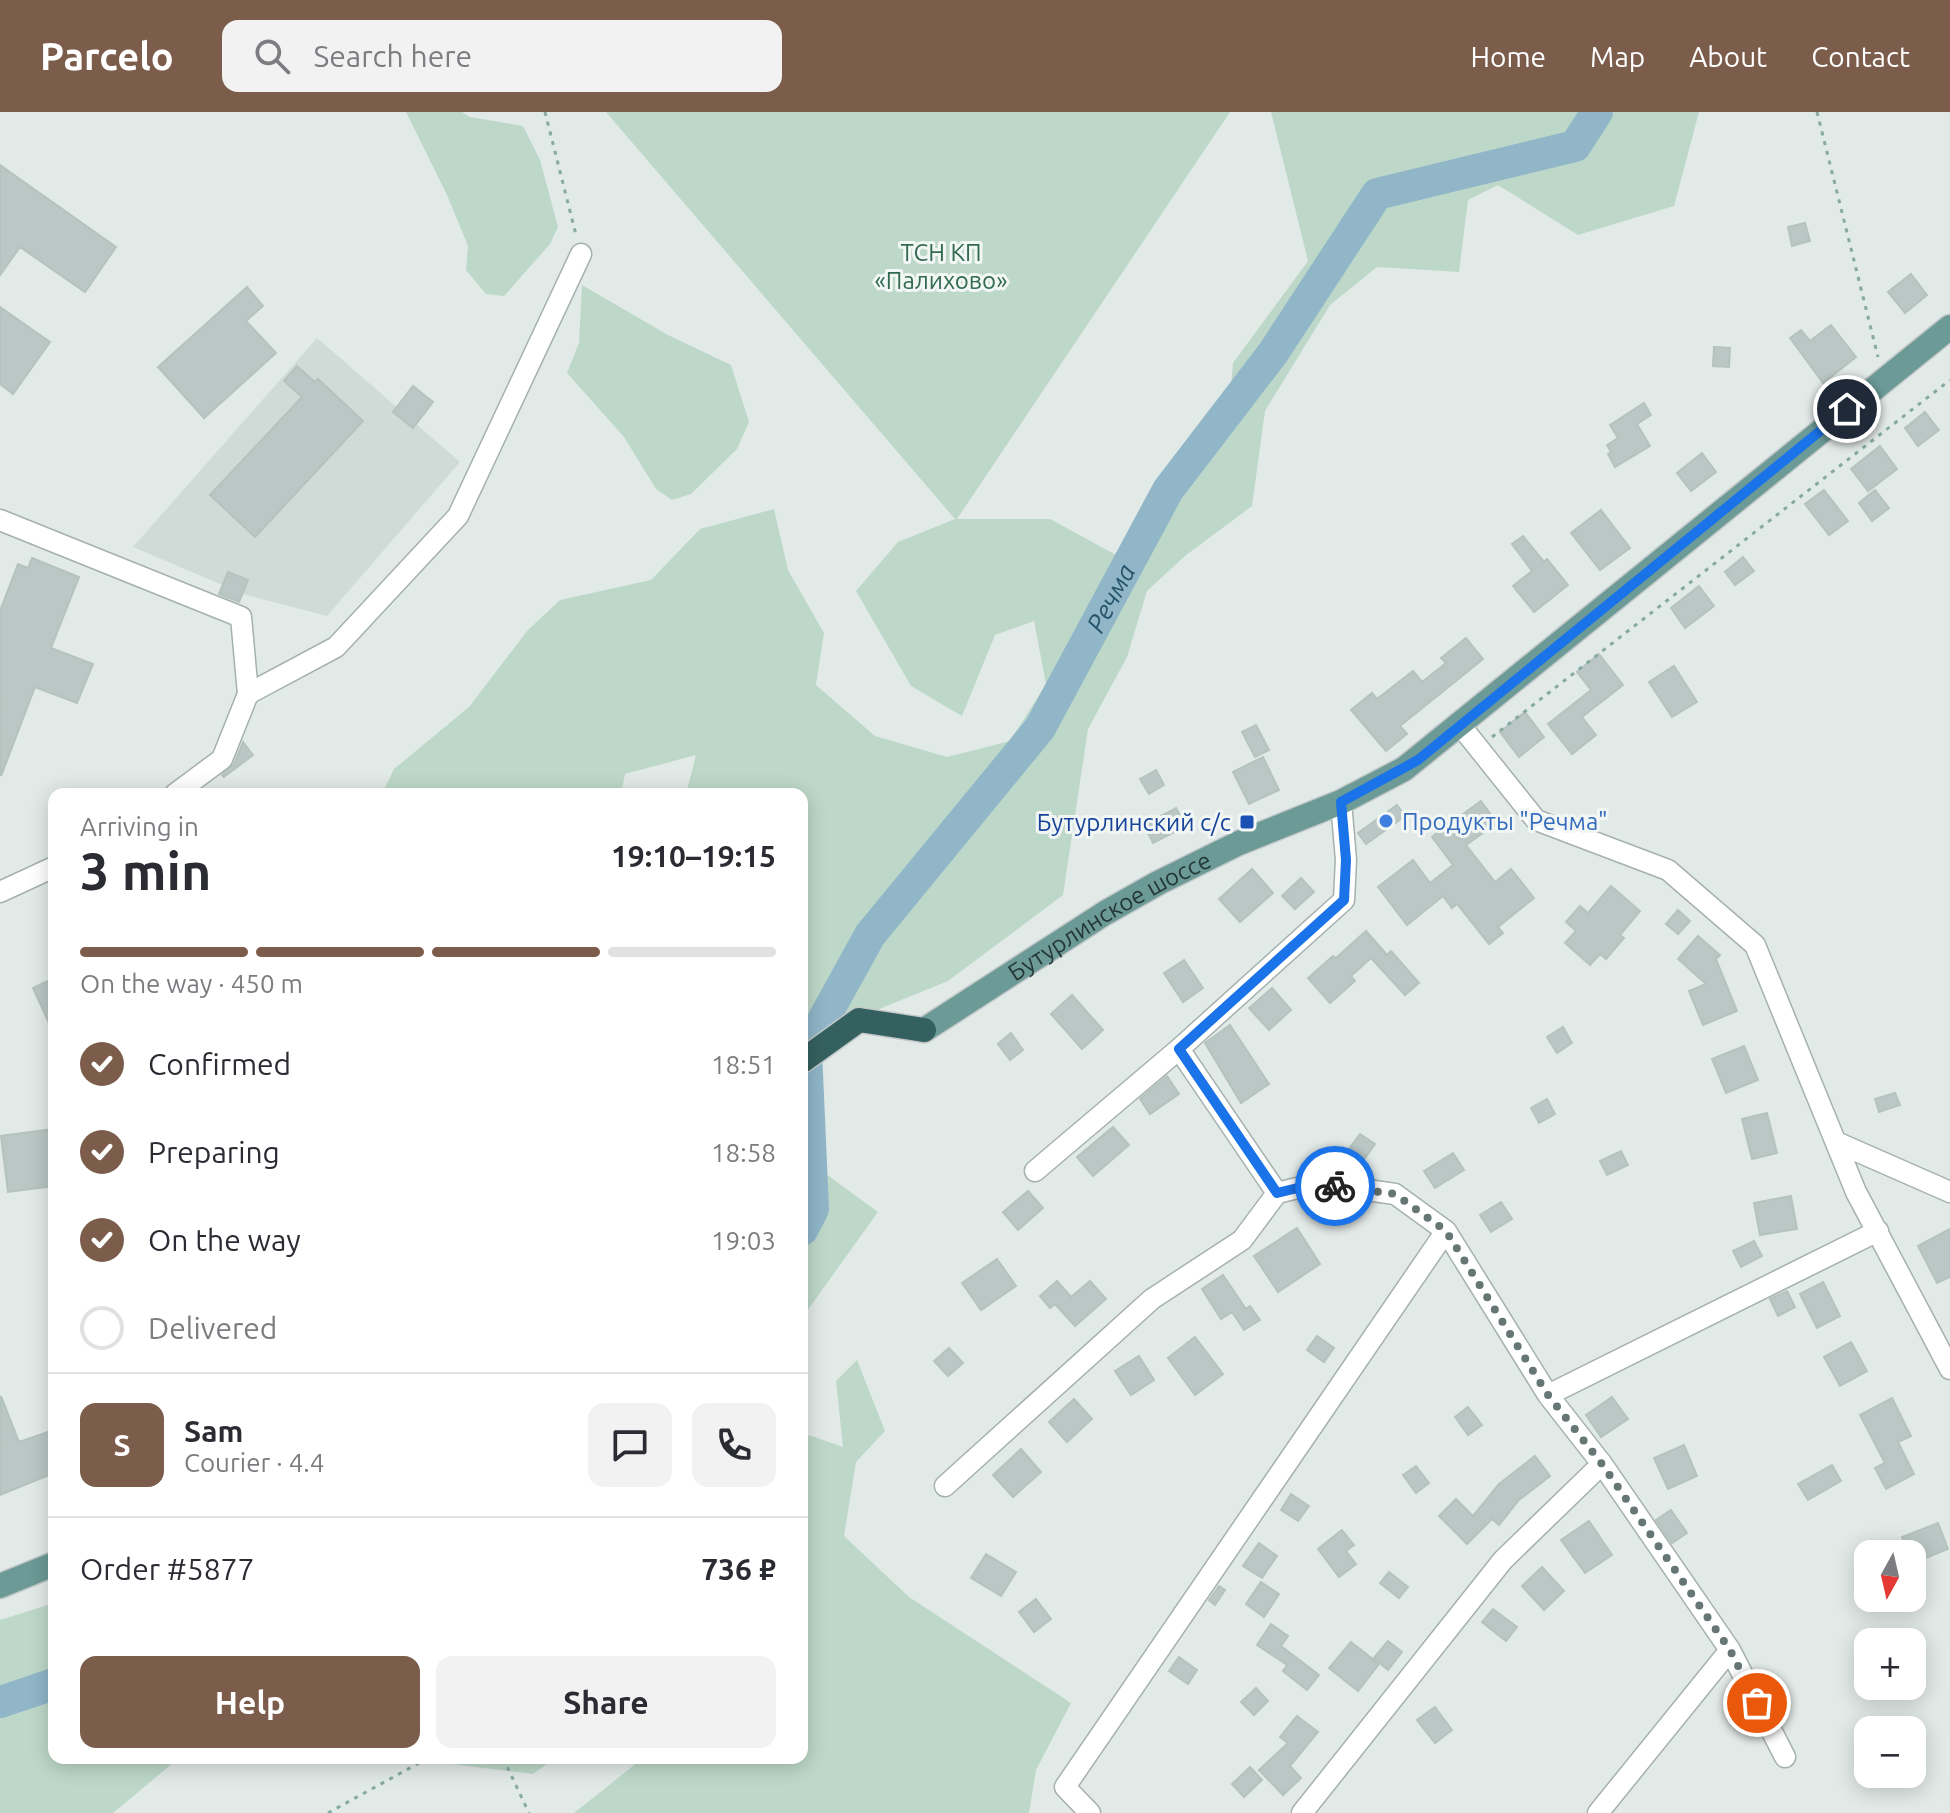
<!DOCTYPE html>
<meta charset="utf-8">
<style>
:root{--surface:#fff;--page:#f2f2f3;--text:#2b2b33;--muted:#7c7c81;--line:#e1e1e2;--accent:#7c5d4b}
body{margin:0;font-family:Ubuntu,sans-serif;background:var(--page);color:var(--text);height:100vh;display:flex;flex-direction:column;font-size:30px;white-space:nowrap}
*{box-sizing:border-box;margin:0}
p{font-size:26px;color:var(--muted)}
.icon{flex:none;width:44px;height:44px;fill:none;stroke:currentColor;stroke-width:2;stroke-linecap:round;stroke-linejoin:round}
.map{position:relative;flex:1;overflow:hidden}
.sheet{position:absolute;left:48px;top:676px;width:760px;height:976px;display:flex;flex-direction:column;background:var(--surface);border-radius:16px;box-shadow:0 4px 20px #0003}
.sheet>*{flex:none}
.needle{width:52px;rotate:188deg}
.fabs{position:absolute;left:1854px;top:1428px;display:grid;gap:16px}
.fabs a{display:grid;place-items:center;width:72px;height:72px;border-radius:16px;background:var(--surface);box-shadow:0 4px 20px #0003;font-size:40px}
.pin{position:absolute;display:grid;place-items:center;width:68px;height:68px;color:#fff;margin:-34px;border:4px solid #fff;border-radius:50%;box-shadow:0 2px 8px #0007}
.courier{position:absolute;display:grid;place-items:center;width:80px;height:80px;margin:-40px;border:6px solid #1a73e8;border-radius:50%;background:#fff;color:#222;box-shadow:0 2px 10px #0007}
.headline em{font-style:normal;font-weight:700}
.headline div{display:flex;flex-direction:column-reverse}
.headline{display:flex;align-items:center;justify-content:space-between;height:136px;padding:0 32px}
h1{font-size:52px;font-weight:700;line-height:60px}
.bar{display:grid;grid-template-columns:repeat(4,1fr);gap:12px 8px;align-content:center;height:96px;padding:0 32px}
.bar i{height:10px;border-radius:6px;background:var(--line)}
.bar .selected{background:var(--accent)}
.bar p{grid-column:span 4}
.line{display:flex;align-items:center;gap:20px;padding:0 32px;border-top:2px solid var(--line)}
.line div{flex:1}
.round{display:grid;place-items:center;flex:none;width:84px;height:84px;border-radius:16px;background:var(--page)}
ol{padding:0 32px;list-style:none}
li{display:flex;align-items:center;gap:24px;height:88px}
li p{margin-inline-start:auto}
li .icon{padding:8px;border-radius:50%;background:var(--accent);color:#fff;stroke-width:4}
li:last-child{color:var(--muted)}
li i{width:44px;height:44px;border:4px solid var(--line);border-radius:50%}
.primary-button{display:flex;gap:16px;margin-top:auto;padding:16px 32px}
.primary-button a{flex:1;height:92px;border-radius:16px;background:var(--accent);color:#fff;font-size:32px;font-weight:700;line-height:92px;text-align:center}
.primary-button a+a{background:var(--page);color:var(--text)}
header{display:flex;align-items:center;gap:48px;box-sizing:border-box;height:112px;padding:0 40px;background:var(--accent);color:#fff}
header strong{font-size:38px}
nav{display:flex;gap:44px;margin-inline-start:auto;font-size:28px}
.search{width:560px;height:72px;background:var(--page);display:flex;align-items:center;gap:20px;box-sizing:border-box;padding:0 28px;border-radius:16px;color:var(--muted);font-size:30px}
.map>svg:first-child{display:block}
.built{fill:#d0dad7}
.green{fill:#bdd8c9}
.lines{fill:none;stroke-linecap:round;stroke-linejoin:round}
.river{stroke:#90b6c8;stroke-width:32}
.building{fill:#bac7c4;stroke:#b5c3bf;stroke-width:2}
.minor-casing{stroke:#a5b1af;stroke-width:23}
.major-casing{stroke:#c2c7c7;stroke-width:27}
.highway-casing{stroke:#c2c7c7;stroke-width:27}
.path{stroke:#86a9a4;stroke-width:3;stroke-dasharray:4 6;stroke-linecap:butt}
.minor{stroke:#fff;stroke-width:20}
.major{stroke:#6c9a96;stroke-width:24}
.highway{stroke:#34615f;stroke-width:24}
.done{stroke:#667674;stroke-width:8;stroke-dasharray:0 14.4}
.route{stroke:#1a73e8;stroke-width:10}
.shop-dot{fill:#3f7fe0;stroke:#f2f7f5;stroke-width:3}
.transit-dot{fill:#1a4fb4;stroke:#f2f7f5;stroke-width:3}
.labels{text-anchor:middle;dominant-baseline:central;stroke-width:6;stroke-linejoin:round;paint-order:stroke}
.park-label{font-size:24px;fill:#336a52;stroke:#f2f7f5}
.shop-label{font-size:24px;fill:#366cbe;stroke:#f2f7f5;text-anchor:start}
.transit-label{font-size:24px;fill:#164399;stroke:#f2f7f5;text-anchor:end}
.street-label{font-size:24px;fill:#243836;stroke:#f2f7f5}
.water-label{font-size:26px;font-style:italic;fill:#26556d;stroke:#f2f7f5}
</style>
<header>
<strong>Parcelo</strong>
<div class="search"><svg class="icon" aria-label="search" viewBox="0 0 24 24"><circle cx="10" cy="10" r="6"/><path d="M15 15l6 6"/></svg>Search here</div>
<nav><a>Home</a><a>Map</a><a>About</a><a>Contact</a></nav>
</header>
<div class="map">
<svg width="1950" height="1701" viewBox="0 0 1950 1701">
<rect width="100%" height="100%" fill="#e2eae8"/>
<!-- built -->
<path class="built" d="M317 226 460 350 327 504 246 483 133 435Z"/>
<!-- green -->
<path class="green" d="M406 0H462L470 5 523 14 540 48 558 115 550 132 504 184 486 182 466 158 468 134 447 83Z
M606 0H1230L957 407H1050L1129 450 1168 378 1229 298 1233 251 1308 149 1271 0H1699L1674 94 1578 123 1498 73 1468 88 1459 160 1377 155 1330 193 1265 299 1252 394 1185 444 1147 479 1127 545 1088 617 1063 783 948 869 857 906 802 942V682H686L696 643 625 662 621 682H382L394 657 469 595 527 519 560 488 651 468 700 417 774 397 788 458 824 521 816 573 875 624 947 645 1010 629 1046 572 1034 509 995 523 962 604 911 574 856 479 898 430 955 407Z
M582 173 668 223 731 253 749 310 737 337 691 382 672 388 656 377 624 325 567 261 579 231Z
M811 1051 878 1100 802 1206V1066Z
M857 1248 885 1319 856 1350 844 1424 909 1485 1071 1591 1036 1658 1029 1701H574L643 1646H802V1338L809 1323 843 1335 836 1269Z
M54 1491V1646H179L113 1701H0V1508Z
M447 1646H555L533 1662 452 1652Z"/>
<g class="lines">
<!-- river -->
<g class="river">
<path id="s1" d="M802 1118 813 1097 806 939 870 823 1040 616 1168 378 1273 241 1377 82 1575 34 1597 0"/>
<path d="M0 1590 54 1572"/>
</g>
</g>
<!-- building -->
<path class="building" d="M0 53 116 135 85 180 20 135 0 163Z
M1805 111 1810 129 1792 134 1788 115Z
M1911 162 1927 183 1905 201 1888 180Z
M247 175 263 194 246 209 276 241 204 306 158 255Z
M0 195 50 230 13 282 0 272Z
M1831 213 1856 245 1823 271 1790 226 1801 218 1810 229Z
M1714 235 1730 236 1729 255 1713 254Z
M297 254 315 270 318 267 363 309 255 425 210 383 302 285 284 269Z
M413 274 433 290 413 316 393 300Z
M1644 291 1651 303 1637 312 1650 334 1615 355 1608 342 1611 340 1607 333 1618 326 1610 313Z
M1925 300 1939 318 1918 334 1905 316Z
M1880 334 1897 357 1868 379 1851 357Z
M1702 341 1716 360 1691 379 1677 361Z
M1824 378 1848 409 1829 423 1805 392Z
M1875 378 1889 396 1872 409 1859 391Z
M1601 398 1630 436 1600 458 1571 421Z
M1523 424 1544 450 1547 447 1568 473 1534 500 1513 474 1532 459 1512 432Z
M1743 445 1754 459 1735 473 1725 460Z
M32 446 79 465 51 536 93 552 77 591 35 575 1 664 0 499 18 452 28 456Z
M228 460 248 468 239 490 219 482Z
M1699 474 1714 494 1685 516 1671 496Z
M1466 526 1483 547 1400 614 1407 622 1386 639 1351 598 1372 581 1377 587 1413 559 1422 570 1446 551 1441 546Z
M1599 542 1623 573 1582 605 1596 623 1572 642 1548 612 1591 578 1577 560Z
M1674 554 1697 590 1672 605 1649 570Z
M1525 600 1544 625 1519 645 1500 620Z
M1256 613 1269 638 1255 645 1242 620Z
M243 630 253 643 224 665 222 663 234 652Z
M1263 645 1279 678 1249 692 1233 660Z
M1156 658 1164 673 1149 682 1140 667Z
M1481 689 1497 711 1466 733 1495 770 1511 757 1534 786 1498 815 1503 821 1489 832 1457 792 1452 796 1443 784 1407 813 1378 775 1413 748 1430 771 1453 753 1432 725Z
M1397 693 1405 704 1366 732 1358 721Z
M1176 696 1186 714 1153 731 1144 713Z
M1252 757 1273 781 1240 810 1219 787Z
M1301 766 1314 780 1295 797 1282 784Z
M1611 774 1640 799 1620 823 1624 826 1606 847 1600 842 1590 853 1565 831 1576 819 1566 810 1580 794 1588 801Z
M1678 798 1690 809 1678 822 1666 812Z
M1366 819 1387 843 1391 839 1419 871 1405 883 1371 846 1351 864 1355 869 1330 891 1308 866 1333 844 1336 846Z
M1698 824 1720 843 1716 847 1737 899 1703 913 1689 879 1706 872 1678 847Z
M1184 848 1203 876 1183 890 1164 861Z
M54 866V922L33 876Z
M1272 876 1291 898 1269 918 1249 896Z
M1072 883 1103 918 1082 937 1051 902Z
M1230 913 1269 972 1241 991 1205 931Z
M1563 915 1572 931 1557 941 1547 925Z
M1011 921 1023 938 1010 948 998 932Z
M1744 934 1758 968 1726 981 1712 947Z
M1167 964 1179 982 1150 1002 1140 987Z
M1895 981 1900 993 1879 1000 1875 987Z
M1547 987 1555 1002 1539 1011 1531 996Z
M1767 1001 1777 1041 1752 1047 1742 1007Z
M1113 1015 1129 1033 1093 1064 1077 1045Z
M54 1017V1074L8 1080 1 1024Z
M1360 1022 1375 1032 1360 1053 1345 1042Z
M1621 1039 1628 1053 1607 1063 1600 1049Z
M1453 1041 1464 1058 1435 1076 1424 1059Z
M1028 1079 1043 1096 1018 1118 1003 1100Z
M1791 1084 1797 1117 1760 1123 1754 1091Z
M1501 1090 1512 1107 1491 1120 1480 1103Z
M1297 1116 1320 1152 1278 1180 1254 1144Z
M1950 1117V1165L1937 1171 1918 1134Z
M1754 1129 1762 1144 1741 1155 1733 1139Z
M997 1147 1016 1174 981 1198 962 1171Z
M1223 1163 1246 1197 1250 1194 1260 1208 1244 1218 1232 1200 1221 1207 1202 1177Z
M1057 1169 1071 1185 1090 1169 1106 1187 1075 1214 1055 1192 1050 1196 1040 1184Z
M1823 1170 1840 1204 1817 1216 1800 1182Z
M1787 1179 1795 1195 1778 1204 1770 1187Z
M1317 1224 1334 1236 1324 1250 1307 1238Z
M1195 1225 1223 1262 1195 1283 1168 1246Z
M1851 1230 1867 1259 1840 1274 1824 1245Z
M949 1236 963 1251 948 1264 934 1249Z
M1139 1244 1154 1268 1131 1283 1115 1259Z
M1 1284 19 1330 54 1318V1361L0 1383Z
M1612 1285 1628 1307 1601 1325 1586 1303Z
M1892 1286 1911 1324 1898 1330 1914 1362 1886 1377 1875 1356 1885 1351 1860 1303Z
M1074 1287 1092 1307 1067 1330 1049 1310Z
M1468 1295 1482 1313 1468 1323 1455 1305Z
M1684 1333 1697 1364 1668 1377 1654 1346Z
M1021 1337 1041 1360 1013 1385 993 1363Z
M1535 1344 1550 1364 1519 1388 1499 1413 1492 1407 1467 1432 1439 1404 1456 1387 1473 1404 1499 1372Z
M1832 1353 1841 1369 1808 1388 1798 1372Z
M1416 1354 1429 1371 1416 1381 1403 1363Z
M1291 1382 1309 1394 1298 1409 1281 1398Z
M1671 1398 1687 1421 1672 1431 1656 1408Z
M1589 1409 1612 1443 1585 1461 1561 1428Z
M1938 1411 1948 1437 1913 1451 1912 1442H1909L1902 1425Z
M1342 1418 1354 1433 1346 1439 1356 1452 1339 1465 1318 1437Z
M1259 1431 1277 1444 1262 1466 1243 1454Z
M986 1442 1016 1460 1001 1484 971 1466Z
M1542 1455 1564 1479 1544 1498 1522 1474Z
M1389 1460 1408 1475 1399 1486 1380 1471Z
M1261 1470 1279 1482 1264 1505 1246 1492Z
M1219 1474 1225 1478 1215 1493 1209 1488Z
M1036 1487 1051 1507 1034 1520 1019 1500Z
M1493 1497 1517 1515 1506 1529 1482 1510Z
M1271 1512 1288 1524 1281 1534 1319 1563 1307 1578 1283 1559 1287 1553 1257 1533Z
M1388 1529 1402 1540 1388 1558 1374 1546Z
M1351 1530 1379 1552 1358 1579 1329 1556Z
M1179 1545 1197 1558 1188 1572 1169 1559Z
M1256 1576 1268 1589 1254 1603 1241 1590Z
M1435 1595 1452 1618 1435 1631 1417 1608Z
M1297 1604 1318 1620 1290 1654 1301 1666 1283 1683 1259 1658 1288 1631 1280 1625Z
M1250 1655 1262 1668 1244 1685 1232 1672Z"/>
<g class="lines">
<!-- minor casing -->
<g class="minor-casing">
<path id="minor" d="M0 408 241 505 248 582 222 647 175 682
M248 582 336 535 458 404 581 142
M1460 613 1536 708 1668 758 1755 833 1856 1080 1950 1257
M0 780 54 755
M1836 1030 1950 1080
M1035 1059 1179 937
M1548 1283 1878 1119
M1602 1352 1730 1538 1785 1645
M945 1374 1152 1187 1242 1128 1277 1081
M1090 1701 1065 1675 1446 1119
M1302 1701 1503 1448 1602 1352 1548 1283 1446 1119 1395 1082 1318 1071 1277 1081 1179 937 1344 788 1346 748 1341 690
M1598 1701 1730 1538"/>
</g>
<!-- major casing -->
<g class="major-casing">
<g id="major">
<path id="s2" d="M924 918 1105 801 1158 771 1239 731 1341 690 1404 657 1950 215"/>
<path d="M0 1474 54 1452"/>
</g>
</g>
<!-- highway casing -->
<g class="highway-casing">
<path id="highway" d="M802 949 859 908 924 918"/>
</g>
<!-- path -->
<path class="path" d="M545 0 576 123
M1817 0 1878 245
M1492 625 1950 268
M503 1646 529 1701
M328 1701 428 1646"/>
<!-- minor -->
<use href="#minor" class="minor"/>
<!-- major -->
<use href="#major" class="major"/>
<!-- highway -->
<use href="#highway" class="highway"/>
</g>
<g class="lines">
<!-- done -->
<path class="done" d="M1335 1074 1395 1082 1446 1119 1548 1283 1602 1352 1730 1538 1757 1591"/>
<!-- route -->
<path class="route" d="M1335 1074 1318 1071 1277 1081 1179 937 1344 788 1346 748 1341 690 1418 648 1847 297"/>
</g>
<!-- markers -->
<circle class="shop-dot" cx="1386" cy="709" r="8"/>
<rect class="transit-dot" x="1239" y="702" width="16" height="16" rx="4"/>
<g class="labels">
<!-- park labels -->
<g class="park-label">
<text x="941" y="140">ТСН КП<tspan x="941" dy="28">«Палихово»</tspan></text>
</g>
<!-- shop labels -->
<g class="shop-label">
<text x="1402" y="709">Продукты "Речма"</text>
</g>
<!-- transit labels -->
<g class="transit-label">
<text x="1231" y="710">Бутурлинский с/с</text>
</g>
<!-- street labels -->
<g class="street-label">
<text stroke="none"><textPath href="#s2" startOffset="218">Бутурлинское шоссе</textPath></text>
</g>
<!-- water labels -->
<g class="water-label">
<text stroke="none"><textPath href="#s1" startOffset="730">Речма</textPath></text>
</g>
</g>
</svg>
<div class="fabs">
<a><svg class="needle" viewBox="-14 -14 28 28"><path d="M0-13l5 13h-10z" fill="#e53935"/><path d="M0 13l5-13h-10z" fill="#7c7c81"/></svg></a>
<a>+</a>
<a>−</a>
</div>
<div class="pin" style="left:1757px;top:1591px;background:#ea580c"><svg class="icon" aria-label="bag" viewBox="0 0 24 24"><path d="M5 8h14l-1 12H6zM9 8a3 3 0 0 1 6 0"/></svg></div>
<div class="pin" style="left:1847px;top:297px;background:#1f2937"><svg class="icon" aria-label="home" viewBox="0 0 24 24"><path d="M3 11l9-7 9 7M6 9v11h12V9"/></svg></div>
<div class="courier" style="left:1335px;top:1074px"><svg class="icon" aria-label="bike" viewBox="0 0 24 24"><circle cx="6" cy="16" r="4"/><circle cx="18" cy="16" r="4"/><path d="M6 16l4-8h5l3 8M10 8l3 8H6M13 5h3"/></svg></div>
<section class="sheet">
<div class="headline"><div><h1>3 min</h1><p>Arriving in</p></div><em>19:10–19:15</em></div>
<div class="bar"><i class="selected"></i><i class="selected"></i><i class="selected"></i><i></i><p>On the way · 450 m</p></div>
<ol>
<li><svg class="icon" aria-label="check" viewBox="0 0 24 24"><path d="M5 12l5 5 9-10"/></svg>Confirmed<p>18:51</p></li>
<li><svg class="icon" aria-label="check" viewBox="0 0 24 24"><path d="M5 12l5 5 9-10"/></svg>Preparing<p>18:58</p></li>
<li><svg class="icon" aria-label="check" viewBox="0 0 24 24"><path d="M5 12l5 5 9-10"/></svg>On the way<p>19:03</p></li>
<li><i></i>Delivered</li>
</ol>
<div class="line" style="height:144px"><b class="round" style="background:var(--accent);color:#fff">S</b><div><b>Sam</b><p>Courier · 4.4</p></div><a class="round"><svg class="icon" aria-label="chat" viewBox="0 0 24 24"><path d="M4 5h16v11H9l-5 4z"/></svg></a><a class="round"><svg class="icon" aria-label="phone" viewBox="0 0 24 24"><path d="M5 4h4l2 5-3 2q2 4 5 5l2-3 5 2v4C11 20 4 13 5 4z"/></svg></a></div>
<div class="line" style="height:104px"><div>Order #5877</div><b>736 ₽</b></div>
<div class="primary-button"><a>Help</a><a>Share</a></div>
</section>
</div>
